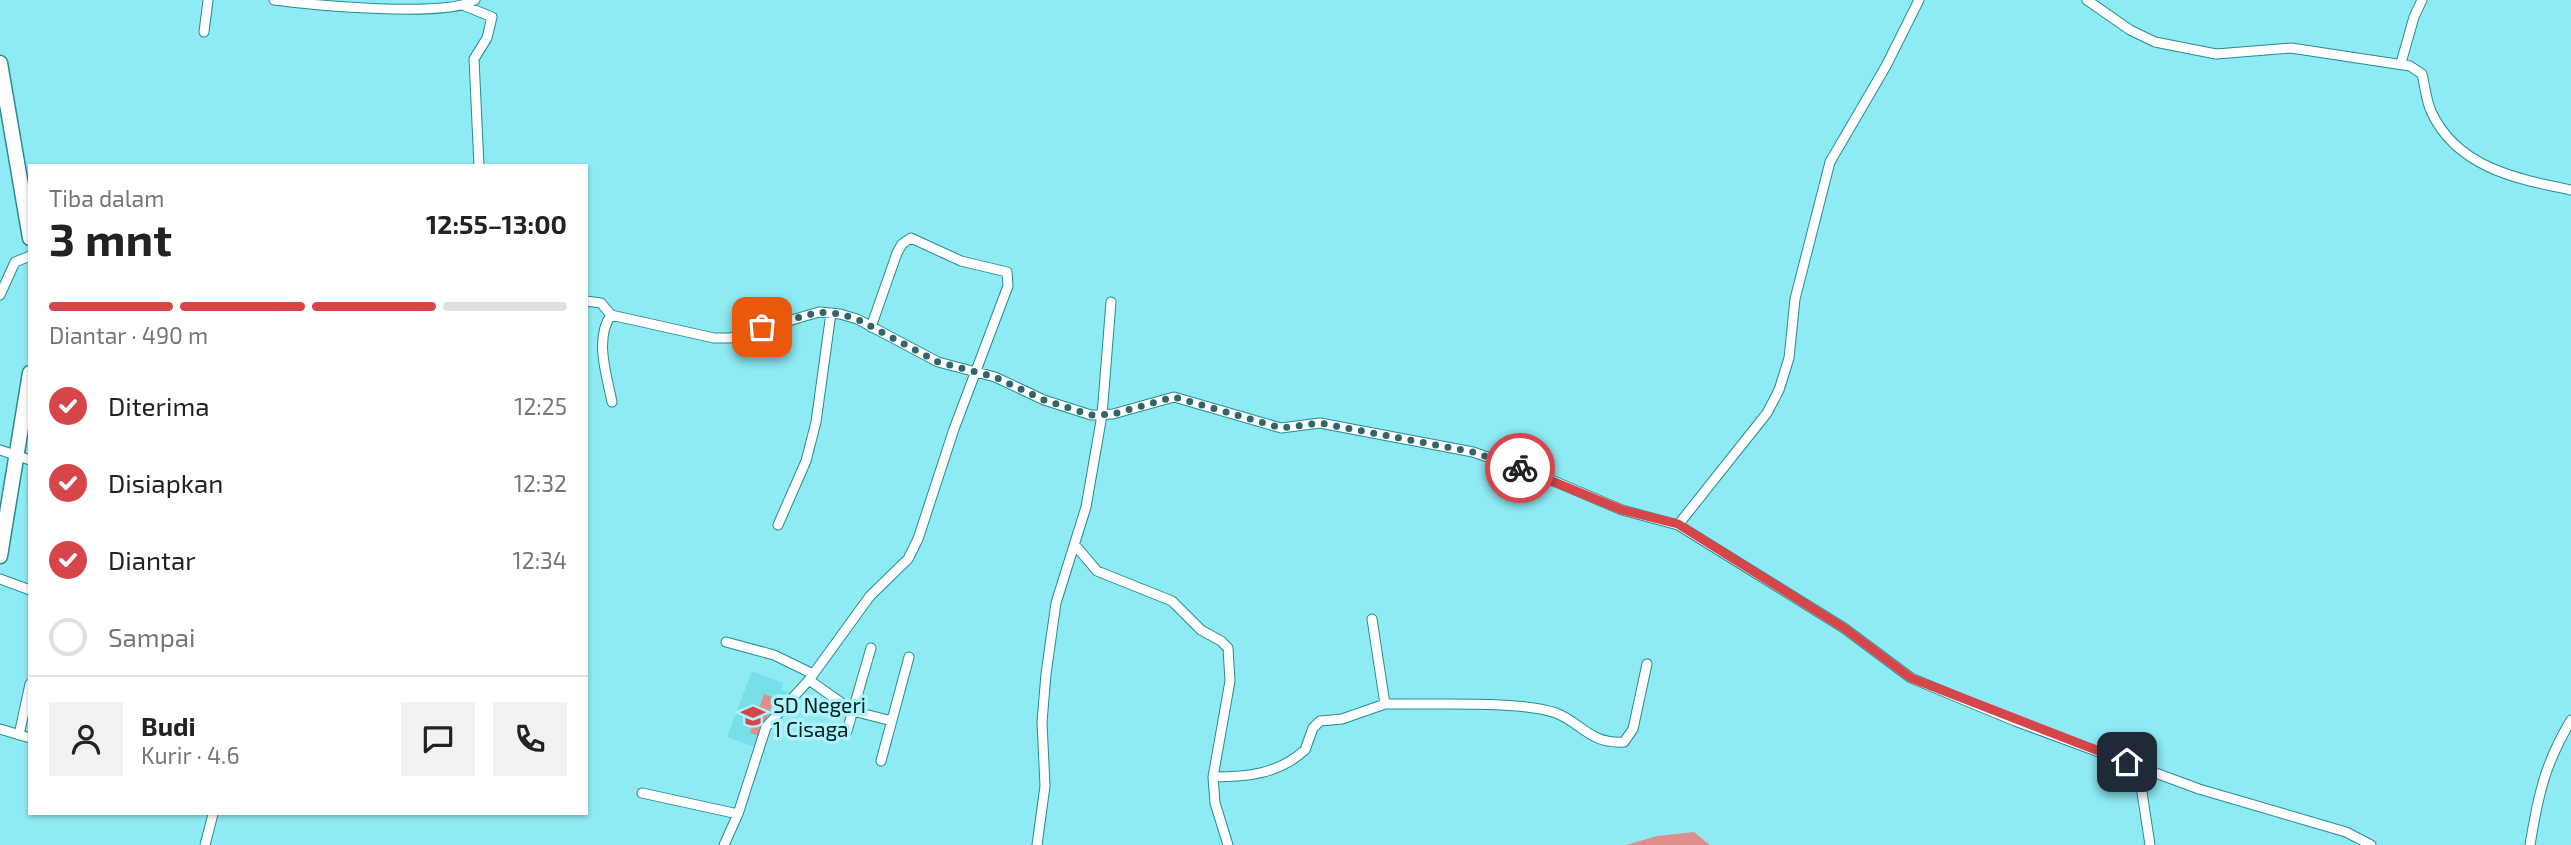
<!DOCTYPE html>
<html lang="id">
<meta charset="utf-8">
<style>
:root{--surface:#fff;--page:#f2f2f2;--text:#222;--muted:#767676;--line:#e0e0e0;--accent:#d54549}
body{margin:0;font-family:"Exo 2",sans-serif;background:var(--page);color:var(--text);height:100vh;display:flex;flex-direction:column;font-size:26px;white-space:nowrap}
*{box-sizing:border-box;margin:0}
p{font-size:23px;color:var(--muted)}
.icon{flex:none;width:38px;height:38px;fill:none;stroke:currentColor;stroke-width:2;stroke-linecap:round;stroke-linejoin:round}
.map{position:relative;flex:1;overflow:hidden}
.sheet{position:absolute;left:28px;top:164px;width:560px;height:651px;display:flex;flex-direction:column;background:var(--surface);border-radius:0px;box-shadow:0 2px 5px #0004}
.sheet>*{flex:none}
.pin{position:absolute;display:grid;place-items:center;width:60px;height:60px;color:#fff;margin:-30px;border-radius:14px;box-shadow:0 4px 10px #0006}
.courier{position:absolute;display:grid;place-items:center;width:70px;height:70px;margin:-35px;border:5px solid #d54549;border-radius:50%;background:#fff;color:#222;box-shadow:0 2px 9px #0007}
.overview em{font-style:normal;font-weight:700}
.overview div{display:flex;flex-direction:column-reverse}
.overview{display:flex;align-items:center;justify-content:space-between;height:119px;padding:0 21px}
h1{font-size:46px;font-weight:700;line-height:52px}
.bar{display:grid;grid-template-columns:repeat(4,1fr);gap:10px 7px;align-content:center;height:84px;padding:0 21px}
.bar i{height:9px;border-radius:5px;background:var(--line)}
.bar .active{background:var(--accent)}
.bar p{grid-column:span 4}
.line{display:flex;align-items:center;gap:18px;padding:0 21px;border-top:2px solid var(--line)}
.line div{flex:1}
.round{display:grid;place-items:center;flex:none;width:74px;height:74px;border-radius:0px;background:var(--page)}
ol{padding:0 21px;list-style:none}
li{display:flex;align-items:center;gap:21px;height:77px}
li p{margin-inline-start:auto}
li .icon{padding:7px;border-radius:50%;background:var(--accent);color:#fff;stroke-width:4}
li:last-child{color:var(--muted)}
li i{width:38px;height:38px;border:4px solid var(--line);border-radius:50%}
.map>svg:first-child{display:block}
.built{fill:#77dfe8}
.green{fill:#de8f8b}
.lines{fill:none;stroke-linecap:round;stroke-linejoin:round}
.minor-casing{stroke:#278b93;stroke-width:11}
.trunk-casing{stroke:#278b93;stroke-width:17}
.minor{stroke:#fff;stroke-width:9}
.trunk{stroke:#fff;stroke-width:14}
.done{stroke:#32656a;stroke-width:7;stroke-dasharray:0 12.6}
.route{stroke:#d54549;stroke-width:9}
.labels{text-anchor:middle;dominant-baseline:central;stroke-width:7;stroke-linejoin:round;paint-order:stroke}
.poi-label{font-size:21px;fill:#011e21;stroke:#adf4fb;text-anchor:start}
</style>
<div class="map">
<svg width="2571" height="845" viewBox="0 0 2571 845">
<rect width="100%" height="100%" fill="#8eeaf3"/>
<!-- built -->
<path class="built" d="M752 671 783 683 781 690 791 693 755 747 727 737Z"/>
<!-- green -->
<path class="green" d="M764 694 775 698 759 736 750 733Z
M1694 832 1710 845H1626L1657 836Z"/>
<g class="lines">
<!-- minor casing -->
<g class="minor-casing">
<path id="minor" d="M274 0C312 5 446 18 475 0
M2087 0 2130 30 2155 42 2216 54 2291 48 2410 66 2422 74C2425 86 2426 100 2431 111 2456 167 2516 179 2571 190
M465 6 492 17 487 38 474 59 479 166
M204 32 208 0
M2401 63 2414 17 2422 0
M0 295 15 262 30 256
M586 301 601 303 611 315 714 338H730L819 312 840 314 857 319 938 362 995 377 1044 400 1091 415 1113 414 1174 397 1281 428 1320 423 1473 452 1542 476 1622 510 1678 525 1844 628 1911 678 2015 721 2199 789 2346 832 2371 845
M611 315C594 339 607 376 612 402
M0 450 30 460
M778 525 806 461 816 422 831 313
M1678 525 1767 413 1779 390 1789 358 1795 299 1830 162 1886 66 1919 0
M1075 545 1097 571 1172 601 1201 630 1221 641 1228 648 1230 681 1213 777 1215 803 1228 845
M0 579 30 590
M726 642 774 655 813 674
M809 680 853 711 892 721
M1385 704C1428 705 1520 700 1556 713 1582 723 1589 744 1624 742L1633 729 1647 664
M0 729 30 738
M815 729 838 734 847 731 871 648
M19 735 30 684
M881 761 909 657
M2138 766 2150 845
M1213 777C1248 777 1278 774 1305 750L1313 728 1320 721 1342 719 1385 704 1372 619
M642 793 738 814
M205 845 213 814
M724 845 738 814 766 727 809 680 870 596 908 559 918 539 954 429 1008 286 1007 272 961 261 911 238 902 244 897 253 871 327
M1037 845 1045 786 1042 722 1046 674 1056 603 1086 507 1102 415 1111 302
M2530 845C2538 796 2545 763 2571 720"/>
</g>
<!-- trunk casing -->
<g class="trunk-casing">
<path id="trunk" d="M0 63 30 238
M0 556 30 373"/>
</g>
<!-- minor -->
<use href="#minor" class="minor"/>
<!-- trunk -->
<use href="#trunk" class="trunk"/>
</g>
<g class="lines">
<!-- done -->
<path class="done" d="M762 327 819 312 840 314 857 319 938 362 995 377 1044 400 1091 415 1113 414 1174 397 1281 428 1320 423 1473 452 1520 468"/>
<!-- route -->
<path class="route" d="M1520 468 1622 510 1678 524 1844 628 1911 678 2127 762"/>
</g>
<!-- icons -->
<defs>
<g id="school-bare" transform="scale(1.89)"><path d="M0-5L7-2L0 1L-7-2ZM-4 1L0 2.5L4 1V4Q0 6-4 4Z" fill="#d54549" stroke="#adf4fb" stroke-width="2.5" paint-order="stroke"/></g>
</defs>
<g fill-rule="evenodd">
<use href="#school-bare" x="753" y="716"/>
</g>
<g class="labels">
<!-- poi labels -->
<g class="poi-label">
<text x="773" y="704">SD Negeri<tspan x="773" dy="24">1 Cisaga</tspan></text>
</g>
</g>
</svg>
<div class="pin" style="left:762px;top:327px;background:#ea580c"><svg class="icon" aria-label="bag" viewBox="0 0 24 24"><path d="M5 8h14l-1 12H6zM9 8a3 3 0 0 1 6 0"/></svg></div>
<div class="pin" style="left:2127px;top:762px;background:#1f2937"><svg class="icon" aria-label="home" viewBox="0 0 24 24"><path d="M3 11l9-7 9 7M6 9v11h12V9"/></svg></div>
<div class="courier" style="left:1520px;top:468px"><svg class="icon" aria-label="bike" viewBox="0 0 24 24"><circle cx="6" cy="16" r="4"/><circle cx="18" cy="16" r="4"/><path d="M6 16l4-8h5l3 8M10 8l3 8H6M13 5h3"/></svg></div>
<section class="sheet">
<div class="overview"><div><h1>3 mnt</h1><p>Tiba dalam</p></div><em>12:55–13:00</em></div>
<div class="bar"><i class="active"></i><i class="active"></i><i class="active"></i><i></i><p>Diantar · 490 m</p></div>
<ol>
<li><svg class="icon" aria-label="check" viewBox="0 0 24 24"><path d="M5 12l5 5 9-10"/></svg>Diterima<p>12:25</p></li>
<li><svg class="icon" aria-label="check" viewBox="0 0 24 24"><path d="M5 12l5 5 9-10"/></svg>Disiapkan<p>12:32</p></li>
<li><svg class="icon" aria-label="check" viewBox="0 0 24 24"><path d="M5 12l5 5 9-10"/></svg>Diantar<p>12:34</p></li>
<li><i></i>Sampai</li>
</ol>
<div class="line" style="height:126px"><a class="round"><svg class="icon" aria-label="person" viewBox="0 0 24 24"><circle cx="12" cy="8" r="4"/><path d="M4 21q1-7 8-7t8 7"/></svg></a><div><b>Budi</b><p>Kurir · 4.6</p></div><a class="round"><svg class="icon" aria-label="chat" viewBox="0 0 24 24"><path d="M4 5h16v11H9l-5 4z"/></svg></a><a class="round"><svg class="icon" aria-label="phone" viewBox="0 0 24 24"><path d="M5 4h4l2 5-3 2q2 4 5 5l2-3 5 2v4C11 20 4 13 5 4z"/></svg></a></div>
</section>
</div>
